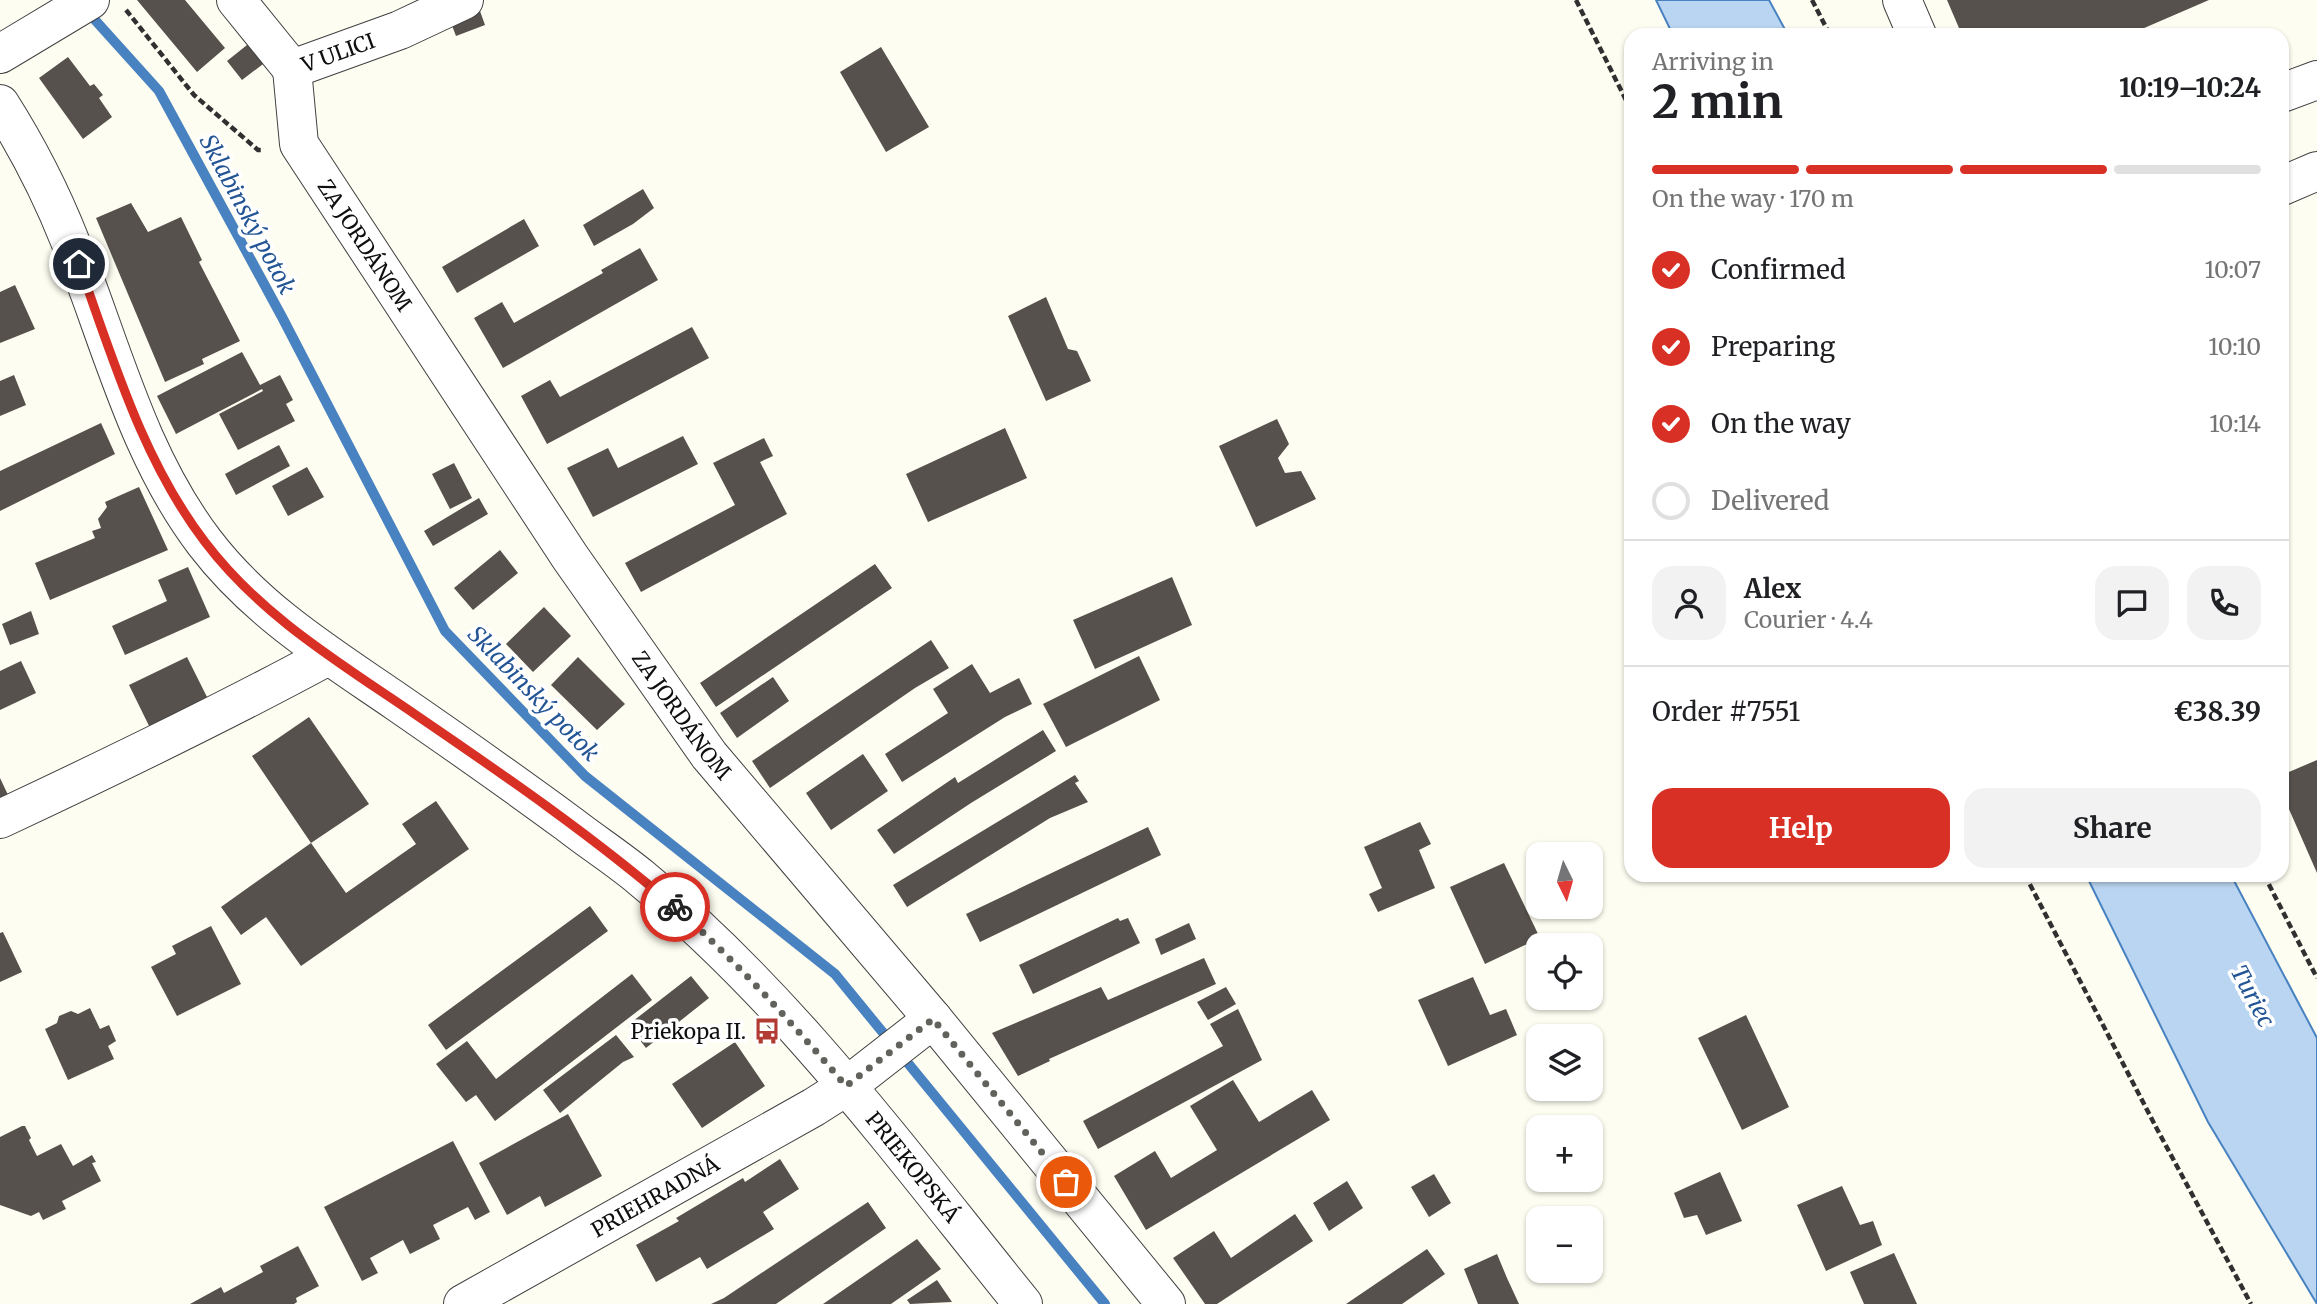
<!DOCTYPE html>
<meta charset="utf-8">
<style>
:root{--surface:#fff;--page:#f2f2f2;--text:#202124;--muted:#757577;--line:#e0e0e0;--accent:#d93025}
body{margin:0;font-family:Merriweather,serif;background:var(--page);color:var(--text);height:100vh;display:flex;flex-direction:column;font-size:26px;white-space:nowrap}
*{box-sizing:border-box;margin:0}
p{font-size:23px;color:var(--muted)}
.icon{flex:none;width:38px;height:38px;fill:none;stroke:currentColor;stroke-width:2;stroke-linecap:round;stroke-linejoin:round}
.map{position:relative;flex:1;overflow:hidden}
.drawer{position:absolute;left:1624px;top:28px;width:665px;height:854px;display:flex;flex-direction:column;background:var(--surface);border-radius:21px;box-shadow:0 2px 5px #0004}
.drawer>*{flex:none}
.needle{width:46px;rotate:175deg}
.tools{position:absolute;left:1526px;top:842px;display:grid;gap:14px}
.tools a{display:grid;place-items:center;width:77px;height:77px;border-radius:14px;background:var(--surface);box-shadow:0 2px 5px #0004;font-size:35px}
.pin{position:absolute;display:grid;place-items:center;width:60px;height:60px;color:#fff;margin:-30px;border:4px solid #fff;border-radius:50%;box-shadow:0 2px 7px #0007}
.courier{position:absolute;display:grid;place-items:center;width:70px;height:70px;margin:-35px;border:5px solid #d93025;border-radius:50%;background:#fff;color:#222;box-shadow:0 2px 9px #0007}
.summary em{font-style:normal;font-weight:700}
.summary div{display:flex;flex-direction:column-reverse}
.summary{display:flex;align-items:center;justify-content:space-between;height:119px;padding:0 28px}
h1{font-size:46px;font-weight:700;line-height:52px}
.bar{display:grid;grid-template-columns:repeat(4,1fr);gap:10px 7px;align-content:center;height:84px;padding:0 28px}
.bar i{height:9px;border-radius:5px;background:var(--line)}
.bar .current{background:var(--accent)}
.bar p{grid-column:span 4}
.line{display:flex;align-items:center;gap:18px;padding:0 28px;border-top:2px solid var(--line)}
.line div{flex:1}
.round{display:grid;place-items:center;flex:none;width:74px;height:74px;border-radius:21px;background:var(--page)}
ol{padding:0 28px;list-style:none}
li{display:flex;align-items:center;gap:21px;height:77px}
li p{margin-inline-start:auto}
li .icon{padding:7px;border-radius:50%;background:var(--accent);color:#fff;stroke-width:4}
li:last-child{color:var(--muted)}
li i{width:38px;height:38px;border:4px solid var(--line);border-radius:50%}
.primary-button{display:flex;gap:14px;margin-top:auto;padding:14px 28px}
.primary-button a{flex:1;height:80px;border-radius:21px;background:var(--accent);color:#fff;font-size:28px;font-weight:700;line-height:80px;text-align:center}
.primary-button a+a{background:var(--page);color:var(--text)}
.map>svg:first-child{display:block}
.water{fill:#bad5f1;stroke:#4882c1;stroke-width:2}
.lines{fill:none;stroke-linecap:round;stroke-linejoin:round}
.stream{stroke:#4882c1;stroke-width:10}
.building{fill:#56514c}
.minor-casing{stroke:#414141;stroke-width:40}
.path{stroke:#303030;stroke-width:4.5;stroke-dasharray:7 3.5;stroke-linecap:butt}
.minor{stroke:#fff;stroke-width:38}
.done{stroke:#62625d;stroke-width:7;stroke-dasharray:0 12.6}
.route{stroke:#d93025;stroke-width:9}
.labels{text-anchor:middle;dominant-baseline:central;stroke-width:7;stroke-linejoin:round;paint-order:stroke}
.street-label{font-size:21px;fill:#0e0e0e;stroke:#fff}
.poi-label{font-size:21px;fill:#0e0e0e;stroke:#fff;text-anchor:end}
.water-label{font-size:23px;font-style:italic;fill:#235595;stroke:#fff}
</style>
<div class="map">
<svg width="2317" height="1304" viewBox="0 0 2317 1304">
<rect width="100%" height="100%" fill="#fefdf1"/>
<!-- water -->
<path class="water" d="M1656 0H1769L1788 35H1673Z
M2086 875H2231L2317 1038V1304L2208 1122Z"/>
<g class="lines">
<!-- stream -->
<path class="stream" d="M86 10 159 91 282 317 445 631 585 776 835 974 1105 1304"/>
</g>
<!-- building -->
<path class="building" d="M137 0H185L225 48 197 72Z
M1947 0H2209L2128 35H1962Z
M480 11 485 25 456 36 451 23Z
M252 41 267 61 242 80 227 61Z
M881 47 929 127 886 152 840 72Z
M68 57 90 86 94 84 103 95 99 98 112 117 83 139 39 78Z
M643 189 654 208 633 224 594 246 583 225Z
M131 203 148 232 181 217 202 260 199 262 240 341 202 359 204 364 165 382 96 218Z
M524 219 539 246 457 293 442 267Z
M640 248 658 280 503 368 474 318 502 302 514 323 603 273 601 270Z
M15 285 35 329 0 343V292Z
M1046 297 1068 349 1077 351 1091 381 1046 401 1008 316Z
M692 327 709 358 547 444 521 396 550 380 560 397Z
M242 352 260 385 280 375 293 400 286 404 295 421 238 450 219 414 263 391 262 389 176 434 157 396Z
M14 375 26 405 0 416V381Z
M1277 419 1289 444 1278 458 1285 473 1301 471 1316 499 1256 527 1219 446Z
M101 423 115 454 0 511V471Z
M1005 428 1027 478 928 522 906 474Z
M683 436 698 464 593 517 567 468 608 448 618 468Z
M764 438 773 456 760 462 787 514 641 592 625 563 735 505 713 463Z
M279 445 290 466 236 495 225 474Z
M454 463 472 498 450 509 432 474Z
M307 467 324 497 288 516 272 486Z
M139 487 168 550 50 600 35 563 95 538 92 531 101 528 98 519 107 507 105 502Z
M479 498 488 514 433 546 424 531Z
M500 550 518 573 473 610 454 588Z
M875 564 892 588 716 707 700 683Z
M188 567 210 617 125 655 112 626 167 601 158 580Z
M1172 577 1192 625 1095 669 1073 620Z
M544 607 571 636 533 672 506 644Z
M31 611 39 634 10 645 2 624Z
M931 640 949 668 915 688 770 788 752 761Z
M1139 656 1160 700 1066 747 1043 704Z
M187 657 210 703 152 732 129 685Z
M578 657 625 704 597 730 551 685Z
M21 661 36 693 0 710V671Z
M972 664 990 693 1019 678 1032 704 1005 717 902 782 885 754 948 713 933 689Z
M773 677 789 701 737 738 720 713Z
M309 717 369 804 311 843 252 756Z
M1043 730 1056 751 971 803 894 854 877 830 955 777 958 783Z
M863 754 888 791 831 830 806 793Z
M2317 760V873L2282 793V775Z
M1075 775 1079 781 1075 783 1088 802 1050 818 907 907 893 885Z
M0 778 9 797 0 801Z
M436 801 469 849 301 966 266 917 241 935 221 907 311 843 346 893 416 844 402 824Z
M1420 822 1431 844 1419 850 1435 888 1378 912 1369 894 1382 888 1364 847Z
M1148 827 1161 855 980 942 966 914Z
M1504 863 1540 938 1485 964 1450 887Z
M590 906 608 931 446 1050 428 1025Z
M1118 918 1120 921 1128 918 1140 943 1033 994 1019 965Z
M1189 923 1196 939 1161 955 1155 939Z
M211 926 241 984 177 1016 151 967 176 954 172 946Z
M3 932 22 972 0 982V933Z
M1204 958 1216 984 1049 1059 1050 1061 1018 1076 992 1033 1101 987 1108 1000Z
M632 974 652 1000 495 1121 476 1095 466 1102 436 1064 467 1041 496 1079Z
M691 976 709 998 646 1048 628 1025Z
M1473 977 1490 1015 1506 1009 1517 1035 1448 1066 1418 1000Z
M1226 987 1236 1004 1208 1020 1197 1002Z
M90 1008 100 1029 109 1025 116 1041 108 1046 114 1059 68 1080 45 1029 57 1023 59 1016 71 1011 78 1014Z
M1238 1009 1262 1060 1098 1149 1083 1121 1223 1046 1210 1024Z
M1746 1015 1789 1107 1742 1130 1698 1038Z
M616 1035 634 1057 623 1062 560 1113 543 1090Z
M735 1042 765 1086 702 1128 672 1084Z
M1233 1080 1259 1122 1312 1090 1330 1120 1146 1230 1114 1176 1155 1151 1171 1178 1217 1150 1190 1106Z
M568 1114 602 1176 545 1207 540 1196 507 1215 479 1163Z
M22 1126H25L31 1138 29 1140 37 1156 61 1144 73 1166 92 1155 96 1162 92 1163 101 1181 62 1201 66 1209 43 1220 39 1212 31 1216 0 1205V1137Z
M453 1141 490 1212 475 1220 468 1207 433 1225 440 1239 410 1254 403 1240 370 1258 378 1273 362 1281 324 1207Z
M780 1159 799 1189 763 1212 774 1229 707 1269 700 1257 656 1282 636 1245 679 1221 676 1218 743 1178 745 1182Z
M1720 1172 1742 1221 1706 1235 1697 1215 1684 1218 1674 1193Z
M1434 1174 1451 1203 1429 1217 1411 1187Z
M1347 1181 1363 1208 1329 1231 1313 1203Z
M1842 1186 1860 1225 1873 1221 1882 1245 1826 1271 1797 1205Z
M868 1202 886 1228 776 1304H711L724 1298Z
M1295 1214 1313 1241 1217 1304H1205L1173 1258 1214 1231 1231 1258Z
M917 1239 941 1269 891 1304H823Z
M298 1246 319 1286 296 1298 297 1302 294 1304H190L221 1287 224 1293 263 1272 260 1266Z
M1427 1249 1445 1274 1402 1304H1346Z
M1894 1253 1917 1304H1864L1850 1272Z
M1497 1254 1507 1278 1519 1304H1478L1464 1269Z
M937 1280 952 1302 910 1304 907 1300Z"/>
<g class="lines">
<!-- minor casing -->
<g class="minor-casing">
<g id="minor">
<path d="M236 0 292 69"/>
<path d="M1902 0 1917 35"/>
<path d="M0 54 90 0"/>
<path id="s1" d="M292 69 299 144 570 557 709 755 933 1019 1166 1304"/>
<path id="s2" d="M292 69 400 30 464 0"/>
<path d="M2282 93 2317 80"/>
<path id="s3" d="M0 104C28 148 51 193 70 241 111 343 137 454 205 543 257 611 327 654 397 702 455 742 512 782 569 824 592 842 617 858 640 877 789 999 903 1156 1023 1304"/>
<path d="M2282 186 2317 171"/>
<path d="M0 819C111 767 221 714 328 656"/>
<path id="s4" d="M463 1304 814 1107 847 1086 933 1019"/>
</g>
</g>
<!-- path -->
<path class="path" d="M1576 0 1631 110
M1812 0 1830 35
M126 10 194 95 258 150H263
M2025 875 2157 1129 2251 1304
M2264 875 2317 978"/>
<!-- minor -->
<use href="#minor" class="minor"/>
</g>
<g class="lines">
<!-- done -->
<path class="done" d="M675 907C737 962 792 1023 846 1086L933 1019 1066 1182"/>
<!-- route -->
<path class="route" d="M79 264C113 359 143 461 205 542 261 616 340 663 416 715 504 775 594 837 675 907"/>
</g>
<!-- icons -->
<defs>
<g id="bus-bare" transform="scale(2.1)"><path d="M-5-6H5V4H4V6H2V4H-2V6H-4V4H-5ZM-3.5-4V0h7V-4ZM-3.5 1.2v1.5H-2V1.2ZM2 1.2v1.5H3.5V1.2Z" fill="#b23c33" stroke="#fff" stroke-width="2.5" paint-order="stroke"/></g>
</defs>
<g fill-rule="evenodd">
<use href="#bus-bare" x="767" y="1031"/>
</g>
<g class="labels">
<!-- street labels -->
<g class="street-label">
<text stroke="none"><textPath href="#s2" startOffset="49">V ULICI</textPath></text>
<text stroke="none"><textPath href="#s1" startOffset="196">ZA JORDÁNOM</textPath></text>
<text stroke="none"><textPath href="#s1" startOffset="763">ZA JORDÁNOM</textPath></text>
<text stroke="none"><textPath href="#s3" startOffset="1435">PRIEKOPSKÁ</textPath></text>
<text stroke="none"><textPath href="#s4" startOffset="220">PRIEHRADNÁ</textPath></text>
</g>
<!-- poi labels -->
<g class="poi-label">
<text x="746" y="1031">Priekopa II.</text>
</g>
<!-- water labels -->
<g class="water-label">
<text transform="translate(248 214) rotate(62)">Sklabinský potok</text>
<text transform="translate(534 693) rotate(46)">Sklabinský potok</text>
<text transform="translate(2253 996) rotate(62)">Turiec</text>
</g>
</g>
</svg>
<div class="tools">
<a><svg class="needle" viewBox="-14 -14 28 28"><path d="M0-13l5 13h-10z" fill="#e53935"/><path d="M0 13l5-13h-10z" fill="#757577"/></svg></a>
<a><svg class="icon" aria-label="locate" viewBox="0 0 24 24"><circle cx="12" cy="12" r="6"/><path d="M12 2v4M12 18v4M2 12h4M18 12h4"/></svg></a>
<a><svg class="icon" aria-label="layers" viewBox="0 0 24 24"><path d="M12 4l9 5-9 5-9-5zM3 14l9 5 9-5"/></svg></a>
<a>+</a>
<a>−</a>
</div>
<div class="pin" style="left:1066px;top:1182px;background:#ea580c"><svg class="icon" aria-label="bag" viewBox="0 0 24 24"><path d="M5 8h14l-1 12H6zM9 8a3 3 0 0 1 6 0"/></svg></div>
<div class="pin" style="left:79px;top:264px;background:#1f2937"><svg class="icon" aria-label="home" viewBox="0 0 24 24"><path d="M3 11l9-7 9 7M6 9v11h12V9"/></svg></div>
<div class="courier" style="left:675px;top:907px"><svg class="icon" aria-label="bike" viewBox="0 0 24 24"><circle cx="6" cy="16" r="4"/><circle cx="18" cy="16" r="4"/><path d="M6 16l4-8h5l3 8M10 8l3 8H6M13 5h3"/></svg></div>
<section class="drawer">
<div class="summary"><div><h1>2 min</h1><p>Arriving in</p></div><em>10:19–10:24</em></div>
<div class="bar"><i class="current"></i><i class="current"></i><i class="current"></i><i></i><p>On the way · 170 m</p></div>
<ol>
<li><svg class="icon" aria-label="check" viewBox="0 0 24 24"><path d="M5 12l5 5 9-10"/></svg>Confirmed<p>10:07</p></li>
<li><svg class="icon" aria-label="check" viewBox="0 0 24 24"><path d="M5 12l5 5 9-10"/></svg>Preparing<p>10:10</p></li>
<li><svg class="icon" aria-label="check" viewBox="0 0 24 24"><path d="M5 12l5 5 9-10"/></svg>On the way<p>10:14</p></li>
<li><i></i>Delivered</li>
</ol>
<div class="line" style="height:126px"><a class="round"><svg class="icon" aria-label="person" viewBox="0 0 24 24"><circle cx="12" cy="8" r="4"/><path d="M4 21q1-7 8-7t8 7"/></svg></a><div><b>Alex</b><p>Courier · 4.4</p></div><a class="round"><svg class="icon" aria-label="chat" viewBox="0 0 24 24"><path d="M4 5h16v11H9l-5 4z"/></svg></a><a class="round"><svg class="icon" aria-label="phone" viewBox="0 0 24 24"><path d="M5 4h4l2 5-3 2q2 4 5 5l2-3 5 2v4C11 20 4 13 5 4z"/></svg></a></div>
<div class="line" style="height:91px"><div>Order #7551</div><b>€38.39</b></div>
<div class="primary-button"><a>Help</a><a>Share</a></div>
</section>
</div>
